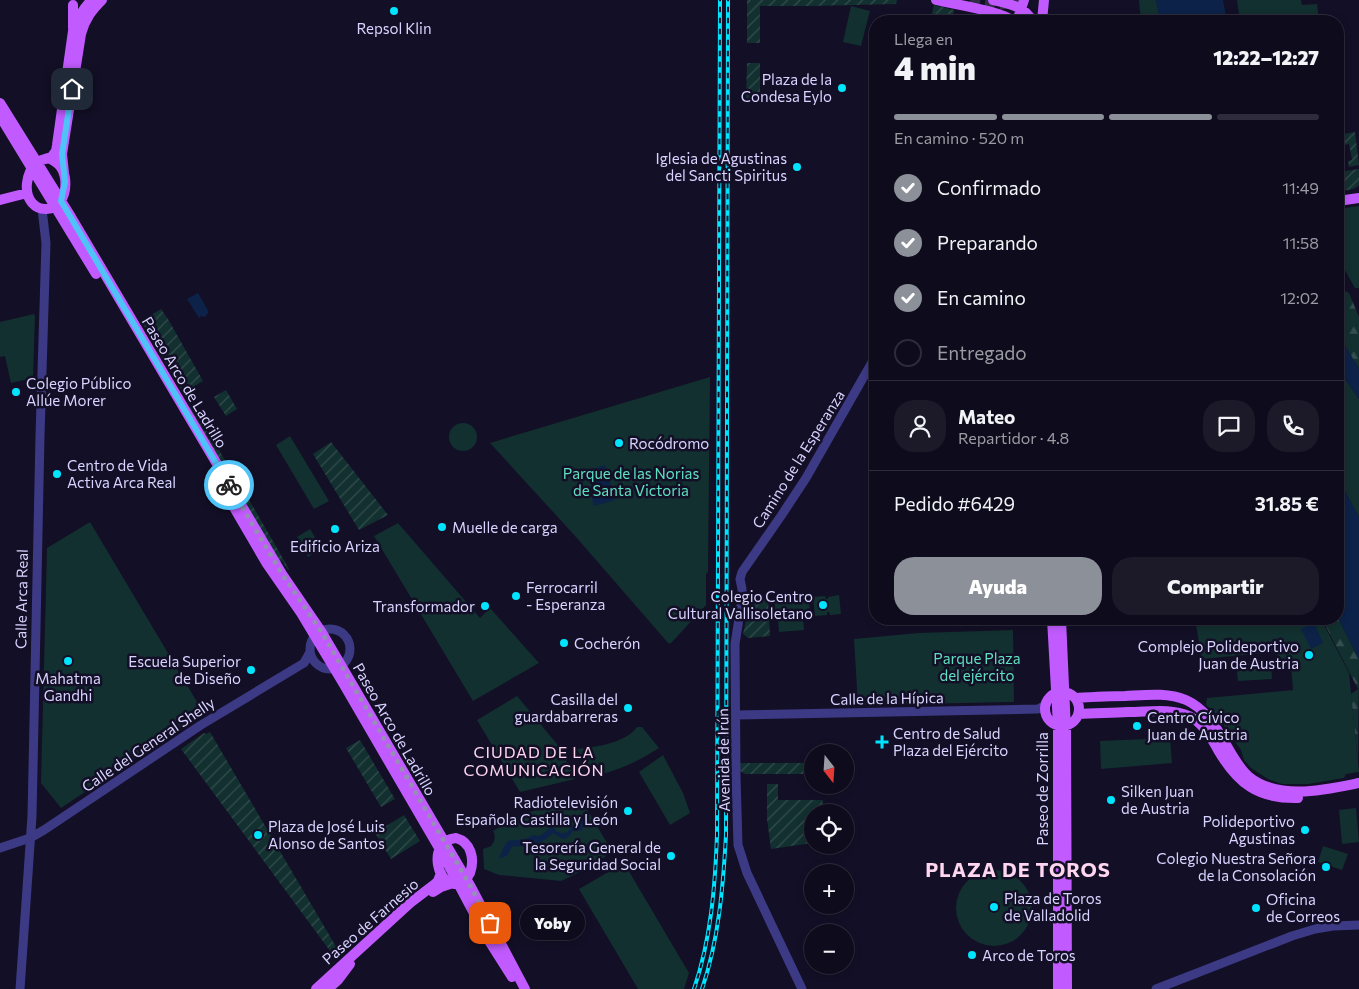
<!DOCTYPE html>
<html lang="es">
<meta charset="utf-8">
<style>
:root{--surface:#0e0b1c;--page:#1c1929;--text:#f1f3f6;--muted:#9b9ba3;--line:#2e2b3b;--accent:#8c9099}
body{margin:0;font-family:Commissioner,sans-serif;background:var(--page);color:var(--text);height:100vh;display:flex;flex-direction:column;font-size:19px;white-space:nowrap}
*{box-sizing:border-box;margin:0}
p{font-size:16px;color:var(--muted)}
.icon{flex:none;width:28px;height:28px;fill:none;stroke:currentColor;stroke-width:2;stroke-linecap:round;stroke-linejoin:round}
.map{position:relative;flex:1;overflow:hidden}
.drawer{position:absolute;left:869px;top:15px;width:475px;height:610px;display:flex;flex-direction:column;background:var(--surface);border-radius:20px;box-shadow:0 2px 8px #0003,0 0 0 1px var(--line)}
.drawer>*{flex:none}
.needle{width:32px;rotate:163deg}
.fabs{position:absolute;left:804px;top:744px;display:grid;gap:10px}
.fabs a{display:grid;place-items:center;width:50px;height:50px;border-radius:50%;background:var(--surface);box-shadow:0 2px 8px #0003,0 0 0 1px var(--line);font-size:25px}
.pin{position:absolute;display:grid;place-items:center;width:42px;height:42px;color:#fff;margin:-21px;border-radius:10px;box-shadow:0 2px 8px #0006}
.courier{position:absolute;display:grid;place-items:center;width:50px;height:50px;margin:-25px;border:4px solid #4fc3f7;border-radius:50%;background:#fff;color:#222;box-shadow:0 1px 6px #0007}
.bubble{position:absolute;height:35px;border-radius:18px;background:var(--surface);box-shadow:0 2px 8px #0003,0 0 0 1px var(--line);font-size:16px;font-weight:800;line-height:35px;text-align:center}
.head em{font-style:normal;font-weight:800}
.head div{display:flex;flex-direction:column-reverse}
.head{display:flex;align-items:center;justify-content:space-between;height:85px;padding:0 25px}
h1{font-size:32px;font-weight:800;line-height:38px}
.bar{display:grid;grid-template-columns:repeat(4,1fr);gap:8px 5px;align-content:center;height:60px;padding:0 25px}
.bar i{height:6px;border-radius:4px;background:var(--line)}
.bar .selected{background:var(--accent)}
.bar p{grid-column:span 4}
.line{display:flex;align-items:center;gap:12px;padding:0 25px;border-top:1px solid var(--line)}
.line div{flex:1}
.round{display:grid;place-items:center;flex:none;width:52px;height:52px;border-radius:20px;background:var(--page)}
ol{padding:0 25px;list-style:none}
li{display:flex;align-items:center;gap:15px;height:55px}
li p{margin-inline-start:auto}
li .icon{padding:5px;border-radius:50%;background:var(--accent);color:#fff;stroke-width:4}
li:last-child{color:var(--muted)}
li i{width:28px;height:28px;border:2px solid var(--line);border-radius:50%}
.action{display:flex;gap:10px;margin-top:auto;padding:10px 25px}
.action a{flex:1;height:58px;border-radius:20px;background:var(--accent);color:#fff;font-size:20px;font-weight:800;line-height:58px;text-align:center}
.action a+a{background:var(--page);color:var(--text)}
.map>svg:first-child{display:block}
.green{fill:#12302f}
.forest{fill:url(#forest-firs)}
.garden{fill:url(#garden-furrows)}
.water{fill:#0c2248}
.lines{fill:none;stroke-linecap:round;stroke-linejoin:round}
.major-tunnel{stroke:#312d47;stroke-width:10;stroke-dasharray:10 5;stroke-linecap:butt}
.minor{stroke:#3d3a85;stroke-width:9}
.major{stroke:#c25bff;stroke-width:10}
.rail-casing{stroke:#00e5ff;stroke-width:4}
.rail{stroke:#130f26;stroke-width:2;stroke-dasharray:5.5;stroke-linecap:butt}
.done{stroke:#948fb3;stroke-width:5;stroke-dasharray:0 9}
.route{stroke:#4fc3f7;stroke-width:6}
.poi-dot{fill:#00e5ff;stroke:#130f26;stroke-width:2}
.labels{text-anchor:middle;dominant-baseline:central;stroke-width:5;stroke-linejoin:round;paint-order:stroke}
.poi-label{font-size:15px;fill:#d9d4ff;stroke:#130f26;text-anchor:start}
.street-label{font-size:15px;fill:#d9d4ff;stroke:#130f26}
.park-label{font-size:15px;fill:#5fe0c0;stroke:#130f26}
.neighbourhood-label{font-size:16px;letter-spacing:1px;fill:#ffd6f0;stroke:#130f26}
.district-label{font-size:20px;font-weight:bold;letter-spacing:1px;fill:#ffd6f0;stroke:#130f26}
</style>
<div class="map">
<svg width="1359" height="989" viewBox="0 0 1359 989">
<defs>
<pattern id="forest-firs" width="22" height="20" patternUnits="userSpaceOnUse" patternTransform="scale(1.25)"><rect width="22" height="20" fill="#12302f"/><path d="M5 1l3.5 6h-7zM16 11l3.5 6h-7z" fill="#344d4e"/></pattern>
<pattern id="garden-furrows" width="10" height="10" patternUnits="userSpaceOnUse" patternTransform="scale(1.25)"><rect width="10" height="10" fill="#12302f"/><path d="M-1 1l2-2M0 10L10 0M9 11l2-2" fill="none" stroke="#344d4e"/></pattern>
</defs>
<rect width="100%" height="100%" fill="#130f26"/>
<!-- green -->
<path class="green" d="M1237 0H1301L1302 5 1317 4 1319 21H1240Z
M851 6 870 11 861 46 843 42Z
M1359 206V288H1355L1338 258V209Z
M34 314 35 316 33 378 11 383 5 356 0 357V322Z
M1338 368 1359 399V517L1338 479Z
M710 377 708 572 706 574V605L672 642 669 644 576 537 490 443Z
M449 437a14 14 0 1 1 28 0a14 14 0 1 1-28 0Z
M290 436 329 501 314 509 276 445Z
M90 522 203 712 202 714 61 808 41 783 47 548Z
M398 523 480 618 490 608 539 663 473 701 374 536Z
M310 529 322 549 308 557 297 537Z
M808 594 810 612 776 615 774 598Z
M839 595 841 614 830 615 829 612H827V615L815 616 813 597 825 596 826 599H828V597Z
M803 619 804 630 779 632 778 621Z
M1195 619H1321L1349 673 1359 772 1346 774 1344 778 1308 784H1282L1268 779 1251 768 1244 760 1241 750 1215 713 1206 705 1207 698 1293 690 1291 667 1274 652 1202 659Z
M1013 630 1014 702 858 705 854 639 918 633Z
M1271 662 1272 679 1238 681 1236 664Z
M517 696 557 744 575 776V779L520 792 477 720Z
M637 727H642L659 748C637 762 618 771 592 776L577 749C595 747 626 743 637 727Z
M1170 738 1172 763 1101 769 1100 741Z
M663 755 683 793 690 813 670 825 639 772Z
M569 800 572 804 576 806 577 801H582L610 848 607 852 605 857 574 875 561 881 499 875 484 869 483 849 491 846C495 840 496 837 493 831 519 814 539 808 569 800Z
M1356 808 1359 842 1342 844 1339 810Z
M1323 846 1348 854 1342 870 1318 862Z
M624 863 689 973 684 989H638L579 889Z
M956 908a38 38 0 1 1 76 0a38 38 0 1 1-76 0Z"/>
<!-- forest -->
<path class="forest" d="M1139 0H1156L1160 21H1141Z
M1338 286V287L1349 293 1359 317V369L1338 334Z
M1338 618 1359 659 1358 761 1351 694 1358 689 1322 619Z"/>
<!-- garden -->
<path class="garden" d="M747 0H897L896 4 812 6H760V43H747Z
M934 5 954 10 952 21H930Z
M747 63H760V101L746 99Z
M1355 132 1359 165 1349 167 1348 161 1352 160 1349 144 1338 146V135Z
M1359 169V185C1354 191 1345 190 1338 191V172Z
M161 309 168 319 203 381 183 393 141 321Z
M226 390 237 409 226 416 214 397Z
M188 405 189 407H194L240 486 235 489Z
M331 442 388 515 359 530 313 454Z
M244 491 289 569 288 570 282 561 280 562 238 494Z
M755 598H768L770 636 748 638 743 634 750 602Z
M210 732 341 955 336 959 181 749 204 733 206 734Z
M360 740 395 799 381 807 346 748Z
M739 763H812V774H745L740 771Z
M767 784H778V800H823L821 812H812V843L771 849 767 819Z
M404 815 420 841 391 859 375 833Z"/>
<!-- water -->
<path class="water" d="M1156 0H1223L1227 21H1160Z
M198 293 209 312 205 317 201 316 199 318 187 299Z
M1338 334 1359 369V399L1338 368Z
M605 465 615 500 594 506 589 487 594 485 591 474 588 475 586 471Z
M1338 479 1359 517V659L1338 618Z
M1314 623 1323 643 1311 649 1301 629Z
M580 814C586 818 586 825 581 831H573L568 837 563 839 553 833C541 845 528 848 512 846 509 852 508 858 499 858L505 845 508 841 525 839 533 835 540 836 551 827H553C559 836 569 835 572 825L579 823Z"/>
<g class="lines">
<!-- major-tunnel -->
<path class="major-tunnel" d="M970 1C987 4 1002 8 1018 0"/>
<!-- minor -->
<path class="minor" d="M310 649a20 20 0 1 1 40 0a20 20 0 1 1-40 0Z
M736 715 1038 709 1046 705
M0 848 30 838 44 830 201 725 304 663 310 652
M20 989 32 816 40 436 46 243 42 209
M802 989 747 873 738 845 736 776 735 644 742 599V589L740 579 742 572 781 516 806 478 875 357
M1156 989 1292 936 1315 929 1333 926 1359 925"/>
<!-- major -->
<path class="major" d="M936 0C952 4 1002 11 1013 21
M993 0C1007 3 1026 7 1032 21
M73 5V28
M1017 21 1024 0
M1042 21 1044 0
M0 103 71 217 282 574 321 631 471 887 525 989
M0 116 96 274
M48 158C58 162 63 167 65 178 70 219 23 218 27 183 28 174 31 169 36 162Z
M50 159 56 151 57 145 73 31C78 19 82 9 92 0
M64 173 62 154 81 34C85 19 92 10 102 0
M0 200 27 193
M1338 201 1359 198
M218 480 267 564 301 613 343 683 442 853 486 936 512 977
M1052 619 1058 725V989
M1061 619 1066 731 1067 989
M1045 709a17 17 0 1 1 34 0a17 17 0 1 1-34 0Z
M1075 698C1092 697 1109 696 1125 696 1145 695 1167 692 1186 700 1204 708 1215 725 1224 741 1231 753 1238 767 1248 776 1278 801 1325 790 1359 783
M1079 714C1095 713 1112 713 1128 712 1149 712 1170 708 1189 716 1203 723 1211 737 1218 750 1238 784 1258 799 1298 798
M456 838C471 842 475 859 470 873 468 877 464 881 459 883 438 891 425 841 456 838Z
M433 892 441 887 450 884
M316 989 410 903 435 884 438 881 441 873
M328 989 338 980 350 964"/>
<!-- rail casing -->
<g class="rail-casing">
<path id="rail" d="M694 989C711 939 715 887 717 835L720 0
M702 989C719 939 723 887 726 835L728 0"/>
</g>
<!-- rail -->
<use href="#rail" class="rail"/>
</g>
<g class="lines">
<!-- done -->
<path class="done" d="M229 485 282 574 321 631 471 887 490 923"/>
<!-- route -->
<path class="route" d="M72 89 62 154 65 182 61 201 229 485"/>
</g>
<!-- markers -->
<g class="poi-dot">
<circle cx="394" cy="11" r="5"/>
<circle cx="842" cy="88" r="5"/>
<circle cx="797" cy="167" r="5"/>
<circle cx="16" cy="392" r="5"/>
<circle cx="619" cy="443" r="5"/>
<circle cx="57" cy="474" r="5"/>
<circle cx="442" cy="527" r="5"/>
<circle cx="335" cy="529" r="5"/>
<circle cx="516" cy="596" r="5"/>
<circle cx="823" cy="605" r="5"/>
<circle cx="485" cy="606" r="5"/>
<circle cx="564" cy="643" r="5"/>
<circle cx="1309" cy="655" r="5"/>
<circle cx="68" cy="661" r="5"/>
<circle cx="251" cy="670" r="5"/>
<circle cx="628" cy="708" r="5"/>
<circle cx="1137" cy="726" r="5"/>
<path d="M879.5 734.5h5v5h5v5h-5v5h-5v-5h-5v-5h5z"/>
<circle cx="1111" cy="800" r="5"/>
<circle cx="628" cy="811" r="5"/>
<circle cx="1305" cy="830" r="5"/>
<circle cx="258" cy="835" r="5"/>
<circle cx="671" cy="856" r="5"/>
<circle cx="1326" cy="867" r="5"/>
<circle cx="994" cy="907" r="5"/>
<circle cx="1256" cy="908" r="5"/>
<circle cx="972" cy="955" r="5"/>
</g>
<g class="labels">
<!-- poi labels -->
<g class="poi-label">
<text x="394" y="28" text-anchor="middle">Repsol Klin</text>
<text x="832" y="79" text-anchor="end">Plaza de la<tspan x="832" dy="17">Condesa Eylo</tspan></text>
<text x="787" y="158" text-anchor="end">Iglesia de Agustinas<tspan x="787" dy="17">del Sancti Spiritus</tspan></text>
<text x="26" y="383">Colegio Público<tspan x="26" dy="17">Allúe Morer</tspan></text>
<text x="629" y="443">Rocódromo</text>
<text x="67" y="465">Centro de Vida<tspan x="67" dy="17">Activa Arca Real</tspan></text>
<text x="452" y="527">Muelle de carga</text>
<text x="335" y="546" text-anchor="middle">Edificio Ariza</text>
<text x="526" y="587">Ferrocarril<tspan x="526" dy="17">- Esperanza</tspan></text>
<text x="813" y="596" text-anchor="end">Colegio Centro<tspan x="813" dy="17">Cultural Vallisoletano</tspan></text>
<text x="475" y="606" text-anchor="end">Transformador</text>
<text x="574" y="643">Cocherón</text>
<text x="1299" y="646" text-anchor="end">Complejo Polideportivo<tspan x="1299" dy="17">Juan de Austria</tspan></text>
<text x="241" y="661" text-anchor="end">Escuela Superior<tspan x="241" dy="17">de Diseño</tspan></text>
<text x="68" y="678" text-anchor="middle">Mahatma<tspan x="68" dy="17">Gandhi</tspan></text>
<text x="618" y="699" text-anchor="end">Casilla del<tspan x="618" dy="17">guardabarreras</tspan></text>
<text x="1147" y="717">Centro Cívico<tspan x="1147" dy="17">Juan de Austria</tspan></text>
<text x="893" y="733">Centro de Salud<tspan x="893" dy="17">Plaza del Ejército</tspan></text>
<text x="1121" y="791">Silken Juan<tspan x="1121" dy="17">de Austria</tspan></text>
<text x="618" y="802" text-anchor="end">Radiotelevisión<tspan x="618" dy="17">Española Castilla y León</tspan></text>
<text x="1295" y="821" text-anchor="end">Polideportivo<tspan x="1295" dy="17">Agustinas</tspan></text>
<text x="268" y="826">Plaza de José Luis<tspan x="268" dy="17">Alonso de Santos</tspan></text>
<text x="661" y="847" text-anchor="end">Tesorería General de<tspan x="661" dy="17">la Seguridad Social</tspan></text>
<text x="1316" y="858" text-anchor="end">Colegio Nuestra Señora<tspan x="1316" dy="17">de la Consolación</tspan></text>
<text x="1004" y="898">Plaza de Toros<tspan x="1004" dy="17">de Valladolid</tspan></text>
<text x="1266" y="899">Oficina<tspan x="1266" dy="17">de Correos</tspan></text>
<text x="982" y="955">Arco de Toros</text>
</g>
<!-- street labels -->
<g class="street-label">
<text transform="translate(185 382) rotate(59)">Paseo Arco de Ladrillo</text>
<text transform="translate(798 459) rotate(-58)">Camino de la Esperanza</text>
<text transform="translate(21 599) rotate(-89)">Calle Arca Real</text>
<text transform="translate(887 698) rotate(-1)">Calle de la Hípica</text>
<text transform="translate(395 729) rotate(60)">Paseo Arco de Ladrillo</text>
<text transform="translate(148 744) rotate(-34)">Calle del General Shelly</text>
<text transform="translate(723 760) rotate(-91)">Avenida de Irún</text>
<text transform="translate(1042 789) rotate(-90)">Paseo de Zorrilla</text>
<text transform="translate(370 921) rotate(-41)">Paseo de Farnesio</text>
</g>
<!-- park labels -->
<g class="park-label">
<text x="631" y="473">Parque de las Norias<tspan x="631" dy="17">de Santa Victoria</tspan></text>
<text x="977" y="658">Parque Plaza<tspan x="977" dy="17">del ejército</tspan></text>
</g>
<!-- neighbourhood labels -->
<g class="neighbourhood-label">
<text x="534" y="751">CIUDAD DE LA<tspan x="534" dy="18">COMUNICACIÓN</tspan></text>
</g>
<!-- district labels -->
<g class="district-label">
<text x="1018" y="869">PLAZA DE TOROS</text>
</g>
</g>
</svg>
<div class="fabs">
<a><svg class="needle" viewBox="-14 -14 28 28"><path d="M0-13l5 13h-10z" fill="#e53935"/><path d="M0 13l5-13h-10z" fill="#9b9ba3"/></svg></a>
<a><svg class="icon" aria-label="locate" viewBox="0 0 24 24"><circle cx="12" cy="12" r="6"/><path d="M12 2v4M12 18v4M2 12h4M18 12h4"/></svg></a>
<a>+</a>
<a>−</a>
</div>
<div class="pin" style="left:490px;top:923px;background:#ea580c"><svg class="icon" aria-label="bag" viewBox="0 0 24 24"><path d="M5 8h14l-1 12H6zM9 8a3 3 0 0 1 6 0"/></svg></div>
<div class="pin" style="left:72px;top:89px;background:#1f2937"><svg class="icon" aria-label="home" viewBox="0 0 24 24"><path d="M3 11l9-7 9 7M6 9v11h12V9"/></svg></div>
<div class="courier" style="left:229px;top:485px"><svg class="icon" aria-label="bike" viewBox="0 0 24 24"><circle cx="6" cy="16" r="4"/><circle cx="18" cy="16" r="4"/><path d="M6 16l4-8h5l3 8M10 8l3 8H6M13 5h3"/></svg></div>
<div class="bubble" style="left:520px;top:905px;width:65px">Yoby</div>
<section class="drawer">
<div class="head"><div><h1>4 min</h1><p>Llega en</p></div><em>12:22–12:27</em></div>
<div class="bar"><i class="selected"></i><i class="selected"></i><i class="selected"></i><i></i><p>En camino · 520 m</p></div>
<ol>
<li><svg class="icon" aria-label="check" viewBox="0 0 24 24"><path d="M5 12l5 5 9-10"/></svg>Confirmado<p>11:49</p></li>
<li><svg class="icon" aria-label="check" viewBox="0 0 24 24"><path d="M5 12l5 5 9-10"/></svg>Preparando<p>11:58</p></li>
<li><svg class="icon" aria-label="check" viewBox="0 0 24 24"><path d="M5 12l5 5 9-10"/></svg>En camino<p>12:02</p></li>
<li><i></i>Entregado</li>
</ol>
<div class="line" style="height:90px"><a class="round"><svg class="icon" aria-label="person" viewBox="0 0 24 24"><circle cx="12" cy="8" r="4"/><path d="M4 21q1-7 8-7t8 7"/></svg></a><div><b>Mateo</b><p>Repartidor · 4.8</p></div><a class="round"><svg class="icon" aria-label="chat" viewBox="0 0 24 24"><path d="M4 5h16v11H9l-5 4z"/></svg></a><a class="round"><svg class="icon" aria-label="phone" viewBox="0 0 24 24"><path d="M5 4h4l2 5-3 2q2 4 5 5l2-3 5 2v4C11 20 4 13 5 4z"/></svg></a></div>
<div class="line" style="height:65px"><div>Pedido #6429</div><b>31.85 €</b></div>
<div class="action"><a>Ayuda</a><a>Compartir</a></div>
</section>
</div>
